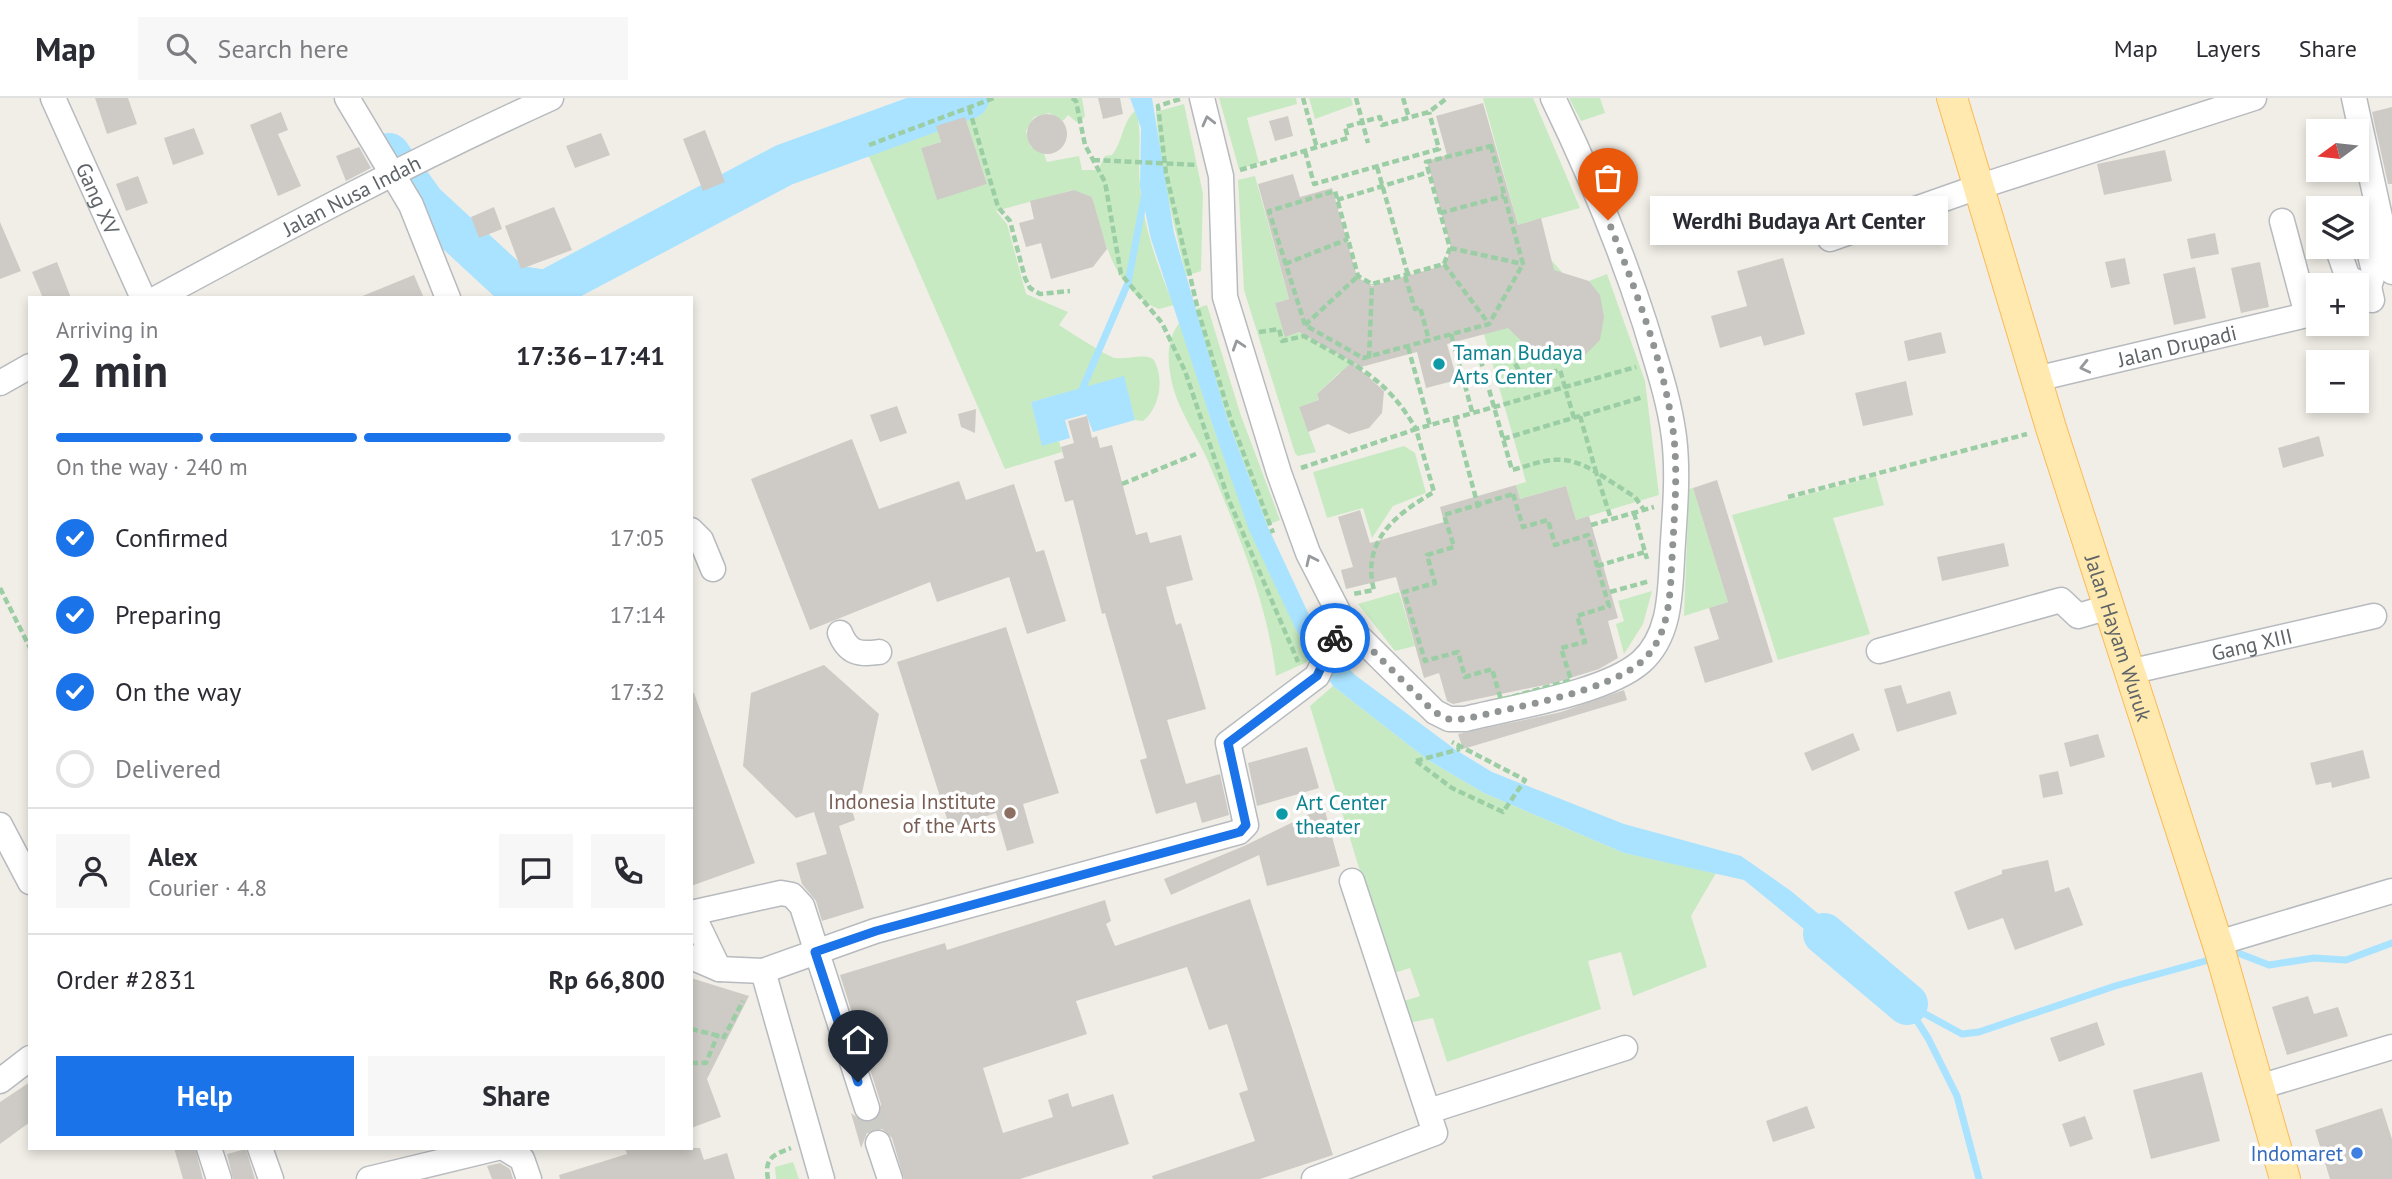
<!DOCTYPE html>
<meta charset="utf-8">
<style>
:root{--surface:#fff;--page:#f7f7f7;--text:#2b2b33;--muted:#7c7c81;--line:#e1e1e2;--accent:#1a73e8}
body{margin:0;font-family:"PT Sans",sans-serif;background:var(--page);color:var(--text);height:100vh;display:flex;flex-direction:column;font-size:26px;white-space:nowrap}
*{box-sizing:border-box;margin:0}
p{font-size:23px;color:var(--muted)}
.icon{flex:none;width:38px;height:38px;fill:none;stroke:currentColor;stroke-width:2;stroke-linecap:round;stroke-linejoin:round}
.map{position:relative;flex:1;overflow:hidden}
.drawer{position:absolute;left:28px;top:198px;width:665px;height:854px;display:flex;flex-direction:column;background:var(--surface);border-radius:0px;box-shadow:0 4px 10px #0003}
.drawer>*{flex:none}
.needle{width:46px;rotate:255deg}
.tools{position:absolute;left:2306px;top:21px;display:grid;gap:14px}
.tools a{display:grid;place-items:center;width:63px;height:63px;border-radius:0px;background:var(--surface);box-shadow:0 4px 10px #0003;font-size:35px}
.pin{position:absolute;display:grid;place-items:center;width:60px;height:60px;color:#fff;margin:-72px -30px;border-radius:50% 50% 50% 0;rotate:-45deg;box-shadow:0 0 7px #0007}
.pin .icon{rotate:45deg}
.courier{position:absolute;display:grid;place-items:center;width:70px;height:70px;margin:-35px;border:5px solid #1a73e8;border-radius:50%;background:#fff;color:#222;box-shadow:0 2px 9px #0007}
.bubble{position:absolute;height:49px;border-radius:0px;background:var(--surface);box-shadow:0 4px 10px #0003;font-size:23px;font-weight:700;line-height:49px;text-align:center}
.overview em{font-style:normal;font-weight:700}
.overview div{display:flex;flex-direction:column-reverse}
.overview{display:flex;align-items:center;justify-content:space-between;height:119px;padding:0 28px}
h1{font-size:46px;font-weight:700;line-height:52px}
.bar{display:grid;grid-template-columns:repeat(4,1fr);gap:10px 7px;align-content:center;height:84px;padding:0 28px}
.bar i{height:9px;border-radius:5px;background:var(--line)}
.bar .selected{background:var(--accent)}
.bar p{grid-column:span 4}
.line{display:flex;align-items:center;gap:18px;padding:0 28px;border-top:2px solid var(--line)}
.line div{flex:1}
.round{display:grid;place-items:center;flex:none;width:74px;height:74px;border-radius:0px;background:var(--page)}
ol{padding:0 28px;list-style:none}
li{display:flex;align-items:center;gap:21px;height:77px}
li p{margin-inline-start:auto}
li .icon{padding:7px;border-radius:50%;background:var(--accent);color:#fff;stroke-width:4}
li:last-child{color:var(--muted)}
li i{width:38px;height:38px;border:4px solid var(--line);border-radius:50%}
.primary-button{display:flex;gap:14px;margin-top:auto;padding:14px 28px}
.primary-button a{flex:1;height:80px;border-radius:0px;background:var(--accent);color:#fff;font-size:28px;font-weight:700;line-height:80px;text-align:center}
.primary-button a+a{background:var(--page);color:var(--text)}
header{display:flex;align-items:center;gap:42px;box-sizing:border-box;height:98px;padding:0 35px;background:var(--surface);border-bottom:2px solid var(--line)}
header strong{font-size:33px}
nav{display:flex;gap:38px;margin-inline-start:auto;font-size:24px}
.search{width:490px;height:63px;background:var(--page);display:flex;align-items:center;gap:18px;box-sizing:border-box;padding:0 24px;border-radius:0px;color:var(--muted);font-size:26px}
.map>svg:first-child{display:block}
.green{fill:#c7eac2}
.water{fill:#a9e3ff}
.lines{fill:none;stroke-linecap:round;stroke-linejoin:round}
.stream{stroke:#a9e3ff;stroke-width:7}
.river{stroke:#a9e3ff;stroke-width:42}
.building{fill:#cecbc6}
.minor-tunnel{stroke:#ccccc7;stroke-width:24;stroke-dasharray:24 12;stroke-linecap:butt}
.minor-casing{stroke:#b7babe;stroke-width:27}
.major-casing{stroke:#fbba56;stroke-width:32}
.path{stroke:#9ccea5;stroke-width:4.5;stroke-dasharray:7 3.5;stroke-linecap:butt}
.minor{stroke:#fff;stroke-width:24}
.major{stroke:#ffe9ae;stroke-width:30}
.oneway{stroke:#969a9d}
.done{stroke:#919494;stroke-width:7;stroke-dasharray:0 12.6}
.route{stroke:#1a73e8;stroke-width:9}
.culture-dot{fill:#0f9aa8;stroke:#fff;stroke-width:2.5}
.education-dot{fill:#8d6e63;stroke:#fff;stroke-width:2.5}
.shop-dot{fill:#3f7fe0;stroke:#fff;stroke-width:2.5}
.labels{text-anchor:middle;dominant-baseline:central;stroke-width:7;stroke-linejoin:round;paint-order:stroke}
.street-label{font-size:21px;fill:#5e6468;stroke:#fff}
.culture-label{font-size:21px;fill:#0d838f;stroke:#fff;text-anchor:start}
.education-label{font-size:21px;fill:#785e54;stroke:#fff;text-anchor:end}
.shop-label{font-size:21px;fill:#366cbe;stroke:#fff;text-anchor:end}
</style>
<header>
<strong>Map</strong>
<div class="search"><svg class="icon" aria-label="search" viewBox="0 0 24 24"><circle cx="10" cy="10" r="6"/><path d="M15 15l6 6"/></svg>Search here</div>
<nav><a>Map</a><a>Layers</a><a>Share</a></nav>
</header>
<div class="map">
<svg width="2392" height="1081" viewBox="0 0 2392 1081">
<rect width="100%" height="100%" fill="#f1eee7"/>
<!-- green -->
<path class="green" d="M988 0H1082L1085 18 1079 26 1068 17 1063 23 1049 15 1034 19 1026 33 1031 49 1044 56 1047 64 1079 58 1082 72H1098L1105 58 1112 57C1124 42 1121 25 1136 12 1143 37 1137 62 1140 87 1143 127 1158 171 1174 207L1159 211C1114 193 1104 142 1092 99L1073 92 996 113 1007 126 1026 196 1068 214 1059 227C1065 231 1110 260 1115 260 1127 262 1142 255 1153 261 1165 279 1160 310 1143 323L1135 322 1123 279 1031 304 1043 347 1059 343 1062 354 1005 371 863 45 934 21 941 44 921 50 937 101 987 86 962 10Z
M1219 0H1296L1297 6 1247 20 1259 65 1239 71Z
M1309 0H1351L1353 7 1315 21Z
M1483 0H1533L1580 110 1518 127Z
M1569 0H1600L1605 15 1581 23Z
M1184 6 1203 96 1201 173 1186 178 1162 74 1156 14Z
M1255 78 1289 201 1275 205 1285 238 1299 234 1361 268 1339 275 1317 296 1319 302 1299 309 1316 354 1298 358 1295 355 1244 192 1238 82Z
M1552 163 1562 174 1521 243C1526 248 1532 254 1538 258 1578 285 1626 231 1589 183L1607 176 1645 283 1659 397 1576 422 1566 388 1520 401 1516 387 1526 384 1484 236 1529 169Z
M1207 207 1240 315 1280 422 1267 427 1227 320 1194 211Z
M1180 224 1216 337 1297 534 1311 558 1307 564 1276 578C1267 503 1237 432 1208 363 1196 336 1176 309 1171 280 1167 260 1167 240 1180 224Z
M1404 348 1415 355 1426 395 1393 408 1372 440 1363 410 1327 420 1313 374Z
M1876 378 1884 407 1833 420 1870 536 1778 562 1732 417Z
M1693 390 1728 504 1684 518 1689 391Z
M1652 493 1643 526 1624 556 1616 526 1624 523 1618 503Z
M1399 494 1415 548 1395 553 1358 506Z
M1333 588 1428 662 1484 695 1624 755 1716 775 1691 818 1707 869 1633 898 1621 854 1588 863 1601 911 1447 964 1433 920 1408 925 1401 904 1420 898 1410 870 1391 876 1310 608Z
M793 1064 799 1081H776L775 1069Z"/>
<!-- water -->
<path class="water" d="M948 0H988L863 45 860 34Z
M1130 0H1152L1174 135 1227 320 1267 427 1318 536 1335 557 1355 577 1456 652 1492 674 1624 726 1741 758 1791 793 1875 863 1863 879 1744 782 1624 755 1484 695 1428 662 1333 588 1297 534 1249 432 1216 337 1151 141 1140 89 1141 30Z
M1124 278 1135 322 1093 334 1086 316 1065 322 1070 340 1042 348 1031 304Z"/>
<g class="lines">
<!-- stream -->
<path class="stream" d="M1083 289 1128 185 1145 95
M2228 857 2238 855 2269 867 2314 860 2346 862 2392 845
M1907 906 1962 936 1979 934 2115 888 2216 860
M1907 907 1928 940 1957 998 1979 1081"/>
<!-- river -->
<path class="river" d="M389 56 424 105 514 188 546 193 784 67 968 0
M1824 836 1907 906"/>
</g>
<!-- building -->
<path class="building" d="M95 0H128L137 26 107 36Z
M1098 0H1120L1123 16 1103 21Z
M1483 5 1518 127 1541 120 1554 172 1589 183 1600 197 1604 219 1600 242 1583 259 1560 264 1539 260 1508 230 1447 246 1457 282 1426 290 1417 254 1361 269 1352 264 1384 293 1382 315 1369 330 1349 336 1328 326 1308 334 1299 309 1319 302 1317 296 1352 264 1299 234 1285 239 1275 205 1289 201 1258 86 1293 76 1300 99 1332 90 1357 179 1372 188 1445 167 1451 150 1427 63 1447 57 1436 18Z
M2392 9V86H2388L2372 14Z
M281 14 288 32 278 36 301 88 278 98 250 27Z
M1027 36a20 20 0 1 1 40 0a20 20 0 1 1-40 0Z
M1288 18 1293 38 1275 43 1269 23Z
M965 19 987 86 937 102 921 50 941 44 936 28Z
M194 30 204 56 173 67 164 40Z
M705 32 725 84 703 93 683 41Z
M601 35 610 57 575 70 566 48Z
M359 49 371 70 346 83 336 58Z
M2165 52 2172 83 2104 97 2097 66Z
M138 78 148 105 126 113 116 86Z
M1074 92 1092 99 1107 151 1093 169 1051 181 1041 145 1026 149 1019 125 1034 121 1030 103Z
M494 109 502 131 479 140 471 119Z
M554 109 572 152 521 171 505 128Z
M0 124 21 173 0 181Z
M2215 135 2219 156 2191 161 2187 141Z
M1783 160 1805 236 1764 248 1761 238 1720 250 1711 218 1747 208 1737 173Z
M2125 160 2130 186 2111 190 2105 164Z
M57 164 71 200H43L32 174Z
M2260 164 2269 209 2241 215 2231 170Z
M2195 169 2206 220 2174 227 2163 176Z
M414 177 424 200H360V199Z
M1941 234 1946 255 1908 263 1904 243Z
M1906 283 1913 317 1863 328 1855 295Z
M897 308 907 335 880 344 870 317Z
M976 311 975 335 961 329 958 316Z
M1087 318 1092 340 1097 338 1100 350 1112 347 1136 437 1147 434 1150 445 1181 437 1193 482 1166 489 1176 527 1181 525 1206 611 1167 622 1186 686 1220 676 1229 717 1202 725 1196 704 1156 716 1140 662 1147 660 1105 515 1102 516 1073 402 1065 404 1054 363 1064 360 1061 349 1074 345 1068 323Z
M2319 338 2324 358 2283 370 2278 350Z
M852 341 879 411 959 383 966 402 1014 386 1036 454 1044 452 1066 523 1027 536 1009 479 937 504 930 484 810 532 751 381Z
M1717 382 1773 564 1705 585 1694 549 1719 541 1709 510 1728 504 1693 390Z
M1516 387 1520 401 1566 388 1576 422 1589 418 1618 520 1608 523 1618 560 1599 571 1554 585 1453 606 1447 603 1439 575 1424 580 1396 479 1346 491 1341 472 1353 469 1338 419 1360 412 1370 445 1444 424 1440 409Z
M2004 445 2009 468 1942 483 1937 459Z
M1006 529 1059 695 1023 706 1034 745 1007 753 996 715 950 730 897 564Z
M824 567 879 616 862 695 848 700 855 722 839 728 864 810 822 823 816 803 802 786 796 765 827 756 814 714 796 720 743 668 751 595Z
M1901 587 1907 606 1950 593 1957 616 1897 634 1884 591Z
M1624 592 1627 602 1463 651 1458 636 1561 614Z
M694 595 755 765 691 788V596Z
M1853 635 1860 652 1812 673 1804 655Z
M2098 636 2105 659 2070 669 2064 645Z
M1307 649 1319 690 1257 708 1248 665Z
M2363 652 2370 680 2332 690 2331 684 2316 687 2310 665Z
M2058 673 2063 696 2043 700 2039 677Z
M1324 709 1340 768 1267 788 1259 757 1171 797 1164 781 1244 748Z
M2048 762 2055 794 2069 789 2083 827 2015 852 2003 820 1968 832 1954 794 2002 776V772Z
M1250 801 1333 1057 1260 1081H1153L1152 1078 1255 1043 1239 995 1248 992 1227 926 1209 932 1187 869 1076 903 1087 936 983 970 1003 1035 1053 1019 1048 1002 1068 995 1072 1009 1113 996 1129 1046 1020 1081H904L892 1040 882 1031 867 1035 861 1050 851 1015 863 1024H871L878 1019 881 1006 840 877 945 845 947 852 1105 802 1111 823 1106 826 1115 848Z
M691 880 749 898 707 981 721 1019 691 1030Z
M2308 898 2314 916 2338 909 2348 938 2287 957 2272 909Z
M2097 924 2105 947 2059 964 2050 940Z
M2202 974 2220 1043 2151 1061 2133 992Z
M30 984V1024L0 1046V1004Z
M1807 1008 1815 1030 1773 1044 1766 1023Z
M2382 1010 2392 1041V1081H2330L2315 1032Z
M2085 1018 2093 1041 2070 1049 2062 1026Z
M174 1050H195L203 1081H183Z
M625 1050H700L704 1062 727 1055 735 1081H560L559 1077 627 1056Z
M246 1051 255 1081H233L227 1056Z
M500 1065 510 1071 513 1081H492L487 1068Z"/>
<g class="lines">
<!-- minor-tunnel -->
<path class="minor-tunnel" d="M867 1010 878 1045"/>
<!-- minor casing -->
<g class="minor-casing">
<g id="minor">
<path id="s1" d="M53 0 143 200"/>
<path d="M347 0 411 107 448 200"/>
<path d="M1202 0 1221 78 1225 199 1279 375 1308 455 1343 523 1435 614 1449 621H1465C1513 609 1605 595 1641 564 1670 538 1670 497 1672 461 1674 421 1679 379 1674 339 1669 300 1656 263 1645 226 1620 148 1589 74 1553 0"/>
<path d="M2354 0 2392 174"/>
<path d="M2357 114 2360 116 2374 173 2369 189"/>
<path d="M2282 123 2307 217"/>
<path d="M1830 141 1978 89 2254 0"/>
<path d="M2337 149 2348 180 2369 189 2372 202"/>
<path id="s2" d="M157 200C288 129 416 61 551 0"/>
<path id="s3" d="M2036 281 2319 214"/>
<path d="M0 285 30 268"/>
<path d="M691 432 701 442 713 471"/>
<path d="M840 535C848 555 859 557 879 554"/>
<path d="M1879 553 2061 502 2078 518 2109 509"/>
<path id="s4" d="M2129 574 2374 518"/>
<path d="M0 727 30 784"/>
<path d="M691 815 781 795 792 797 802 808 867 1010"/>
<path d="M692 815 719 871"/>
<path d="M2218 845 2392 793"/>
<path d="M691 859 719 871 763 873 875 833 1239 734 1246 727 1228 645 1317 578 1343 523"/>
<path d="M763 873 822 1081"/>
<path d="M0 983 30 960"/>
<path d="M2259 989 2392 949"/>
<path d="M1429 1013 1625 950"/>
<path d="M878 1045 890 1081"/>
<path d="M209 1050 219 1081"/>
<path d="M260 1050 271 1081"/>
<path d="M504 1050 522 1061 529 1081"/>
<path d="M369 1081 497 1050"/>
<path d="M1314 1081 1435 1035 1352 783"/>
</g>
</g>
<!-- major casing -->
<g class="major-casing">
<g id="major">
<path id="s5" d="M1952 0 2051 330 2220 853 2285 1081"/>
</g>
</g>
<!-- path -->
<path class="path" d="M1072 0 1076 3 1085 47 1105 84 1121 176 1162 225 1185 273 1228 400 1298 564
M1303 0 1317 50
M1356 0 1368 45
M1403 0 1409 20
M1180 1 1158 8 1166 75 1198 212 1230 319 1273 435
M969 10 998 109 1010 123 1025 180 1030 190 1040 196 1070 193
M869 47 994 0
M1491 48 1523 166 1489 226 1363 260 1305 227 1269 113 1335 93 1358 178 1372 186 1444 166 1450 150 1426 64Z
M1305 53 1314 86 1439 51 1429 14
M1093 62 1197 67
M1377 69 1408 177
M1240 72 1348 40 1345 29 1380 19 1382 27 1429 14 1447 0
M1337 102 1429 74
M1440 115 1504 98
M1450 150 1523 166
M1285 166 1348 141
M1444 166 1489 226
M1405 178 1415 211 1420 209 1429 242
M1305 227 1358 178
M1259 234 1279 231 1282 243 1304 238C1355 267 1386 279 1416 331L1636 269
M1451 236 1473 317
M1408 249 1430 328
M1369 260 1372 186
M1580 318 1596 374 1635 399 1644 412
M1574 320 1560 272 1532 279 1521 275 1506 252 1480 260 1512 372C1548 362 1562 354 1596 374L1611 421
M1455 322 1479 412
M1503 341 1643 299
M1301 370 1416 331 1434 394C1396 416 1361 443 1374 492L1353 496
M1122 386 1196 356
M1513 396 1523 429 1548 422 1555 447 1588 437 1609 508 1577 518 1585 544 1561 550 1571 582 1501 602 1492 571 1465 579 1458 554 1425 563 1404 494 1435 485 1427 457 1454 449 1444 417Z
M1788 399 2027 336
M1634 415 1647 461
M1591 427 1654 409
M1597 468 1645 454
M0 490 30 550
M1610 494 1650 483
M1416 663 1452 690 1503 714 1525 682 1452 644
M1416 663 1460 651
M691 931 724 939 743 903
M691 965H706L718 936
M768 1081C764 1060 773 1057 791 1050"/>
<!-- minor -->
<use href="#minor" class="minor"/>
<!-- major -->
<use href="#major" class="major"/>
</g>
<!-- one-way arrows -->
<defs><path id="oneway-chevron" d="M-2-3.5L2.5 0L-2 3.5" fill="none" stroke-width="1.6" stroke-linecap="round" stroke-linejoin="round" transform="scale(1.75)"/></defs>
<g class="oneway">
<use href="#oneway-chevron" transform="translate(1208 23) rotate(-104)"/>
<use href="#oneway-chevron" transform="translate(1238 247) rotate(-108)"/>
<use href="#oneway-chevron" transform="translate(2085 269) rotate(167)"/>
<use href="#oneway-chevron" transform="translate(1311 462) rotate(-115)"/>
</g>
<g class="lines">
<!-- done -->
<path class="done" d="M1335 540 1343 523 1434 614 1449 621H1465C1513 609 1605 595 1641 564 1670 539 1670 497 1672 461 1674 421 1678 380 1674 340 1666 268 1634 188 1608 122"/>
<!-- route -->
<path class="route" d="M858 984 815 854 876 833 1240 734 1246 727 1228 645 1317 578 1335 540"/>
</g>
<!-- markers -->
<g class="culture-dot">
<circle cx="1439" cy="266" r="7"/>
<circle cx="1282" cy="716" r="7"/>
</g>
<circle class="education-dot" cx="1010" cy="715" r="7"/>
<circle class="shop-dot" cx="2357" cy="1055" r="7"/>
<g class="labels">
<!-- street labels -->
<g class="street-label">
<text stroke="none"><textPath href="#s2" startOffset="220">Jalan Nusa Indah</textPath></text>
<text stroke="none"><textPath href="#s1" startOffset="110">Gang XV</textPath></text>
<text stroke="none"><textPath href="#s3" startOffset="145">Jalan Drupadi</textPath></text>
<text stroke="none"><textPath href="#s5" startOffset="565">Jalan Hayam Wuruk</textPath></text>
<text stroke="none"><textPath href="#s4" startOffset="126">Gang XIII</textPath></text>
</g>
<!-- culture labels -->
<g class="culture-label">
<text x="1453" y="254">Taman Budaya<tspan x="1453" dy="24">Arts Center</tspan></text>
<text x="1296" y="704">Art Center<tspan x="1296" dy="24">theater</tspan></text>
</g>
<!-- education labels -->
<g class="education-label">
<text x="996" y="703">Indonesia Institute<tspan x="996" dy="24">of the Arts</tspan></text>
</g>
<!-- shop labels -->
<g class="shop-label">
<text x="2343" y="1055">Indomaret</text>
</g>
</g>
</svg>
<div class="tools">
<a><svg class="needle" viewBox="-14 -14 28 28"><path d="M0-13l5 13h-10z" fill="#e53935"/><path d="M0 13l5-13h-10z" fill="#7c7c81"/></svg></a>
<a><svg class="icon" aria-label="layers" viewBox="0 0 24 24"><path d="M12 4l9 5-9 5-9-5zM3 14l9 5 9-5"/></svg></a>
<a>+</a>
<a>−</a>
</div>
<div class="pin" style="left:1608px;top:122px;background:#ea580c"><svg class="icon" aria-label="bag" viewBox="0 0 24 24"><path d="M5 8h14l-1 12H6zM9 8a3 3 0 0 1 6 0"/></svg></div>
<div class="pin" style="left:858px;top:984px;background:#1f2937"><svg class="icon" aria-label="home" viewBox="0 0 24 24"><path d="M3 11l9-7 9 7M6 9v11h12V9"/></svg></div>
<div class="courier" style="left:1335px;top:540px"><svg class="icon" aria-label="bike" viewBox="0 0 24 24"><circle cx="6" cy="16" r="4"/><circle cx="18" cy="16" r="4"/><path d="M6 16l4-8h5l3 8M10 8l3 8H6M13 5h3"/></svg></div>
<div class="bubble" style="left:1650px;top:98px;width:298px">Werdhi Budaya Art Center</div>
<section class="drawer">
<div class="overview"><div><h1>2 min</h1><p>Arriving in</p></div><em>17:36–17:41</em></div>
<div class="bar"><i class="selected"></i><i class="selected"></i><i class="selected"></i><i></i><p>On the way · 240 m</p></div>
<ol>
<li><svg class="icon" aria-label="check" viewBox="0 0 24 24"><path d="M5 12l5 5 9-10"/></svg>Confirmed<p>17:05</p></li>
<li><svg class="icon" aria-label="check" viewBox="0 0 24 24"><path d="M5 12l5 5 9-10"/></svg>Preparing<p>17:14</p></li>
<li><svg class="icon" aria-label="check" viewBox="0 0 24 24"><path d="M5 12l5 5 9-10"/></svg>On the way<p>17:32</p></li>
<li><i></i>Delivered</li>
</ol>
<div class="line" style="height:126px"><a class="round"><svg class="icon" aria-label="person" viewBox="0 0 24 24"><circle cx="12" cy="8" r="4"/><path d="M4 21q1-7 8-7t8 7"/></svg></a><div><b>Alex</b><p>Courier · 4.8</p></div><a class="round"><svg class="icon" aria-label="chat" viewBox="0 0 24 24"><path d="M4 5h16v11H9l-5 4z"/></svg></a><a class="round"><svg class="icon" aria-label="phone" viewBox="0 0 24 24"><path d="M5 4h4l2 5-3 2q2 4 5 5l2-3 5 2v4C11 20 4 13 5 4z"/></svg></a></div>
<div class="line" style="height:91px"><div>Order #2831</div><b>Rp 66,800</b></div>
<div class="primary-button"><a>Help</a><a>Share</a></div>
</section>
</div>
